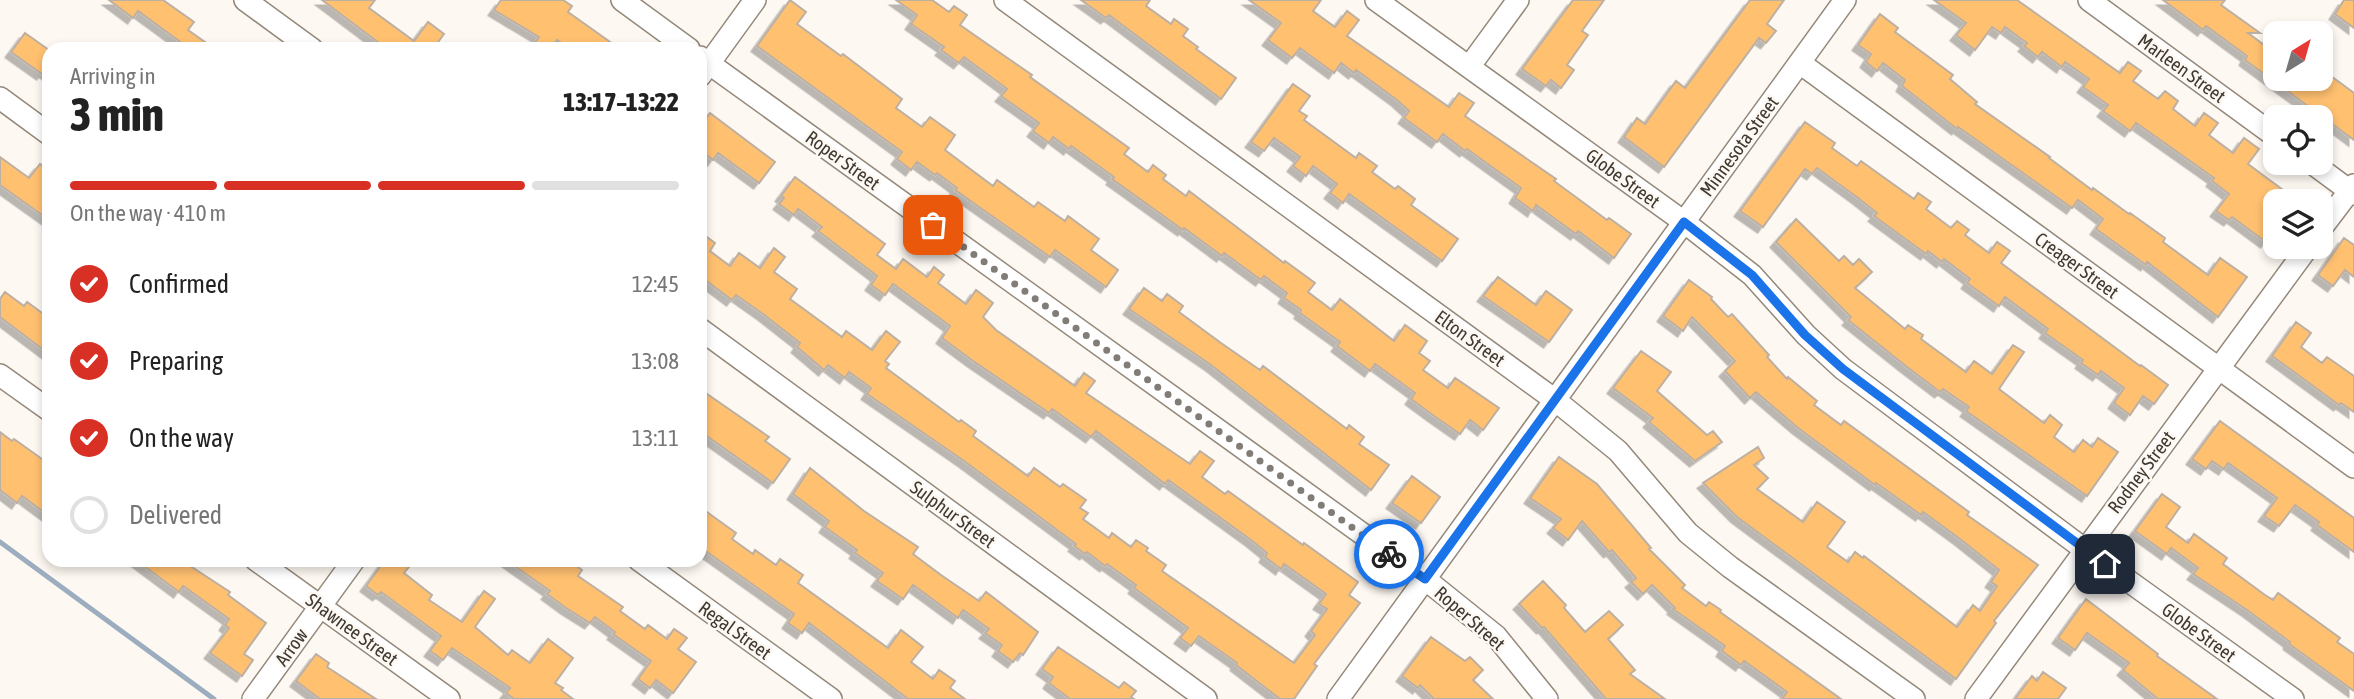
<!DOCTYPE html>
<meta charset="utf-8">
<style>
:root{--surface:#fff;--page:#f6f6f6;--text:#222;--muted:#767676;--line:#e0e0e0;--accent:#d93025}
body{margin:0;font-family:"Asap Condensed",sans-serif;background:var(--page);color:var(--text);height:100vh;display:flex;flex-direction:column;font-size:26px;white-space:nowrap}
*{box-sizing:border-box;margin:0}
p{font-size:23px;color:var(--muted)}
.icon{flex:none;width:38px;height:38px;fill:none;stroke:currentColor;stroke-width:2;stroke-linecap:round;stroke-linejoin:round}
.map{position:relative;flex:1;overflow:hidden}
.sheet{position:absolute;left:42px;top:42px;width:665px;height:525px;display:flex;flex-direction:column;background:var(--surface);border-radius:21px;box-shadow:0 4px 10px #0003}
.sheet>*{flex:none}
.needle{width:46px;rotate:37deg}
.fabs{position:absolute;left:2263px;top:21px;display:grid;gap:14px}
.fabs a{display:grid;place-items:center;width:70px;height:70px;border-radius:14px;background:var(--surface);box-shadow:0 4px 10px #0003;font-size:35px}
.pin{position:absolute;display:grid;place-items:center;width:60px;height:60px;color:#fff;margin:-30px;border-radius:14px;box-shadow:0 4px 10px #0006}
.courier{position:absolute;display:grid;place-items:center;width:70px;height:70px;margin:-35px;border:5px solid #1a73e8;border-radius:50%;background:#fff;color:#222;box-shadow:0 2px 9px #0007}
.head em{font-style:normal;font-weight:800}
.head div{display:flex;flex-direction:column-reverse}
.head{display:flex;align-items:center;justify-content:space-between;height:119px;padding:0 28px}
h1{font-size:46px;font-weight:800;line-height:52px}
.bar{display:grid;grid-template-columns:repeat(4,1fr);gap:10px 7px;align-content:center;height:84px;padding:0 28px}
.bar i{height:9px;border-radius:5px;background:var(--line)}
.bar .selected{background:var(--accent)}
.bar p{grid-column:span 4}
ol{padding:0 28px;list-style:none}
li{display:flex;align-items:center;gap:21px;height:77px}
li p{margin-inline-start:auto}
li .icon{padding:7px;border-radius:50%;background:var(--accent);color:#fff;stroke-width:4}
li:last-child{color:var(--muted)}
li i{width:38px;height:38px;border:4px solid var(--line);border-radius:50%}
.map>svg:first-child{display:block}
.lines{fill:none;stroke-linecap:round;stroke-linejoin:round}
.stream{stroke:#9badbe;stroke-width:5}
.building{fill:#ffc070;stroke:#bdb0a2;stroke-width:2;filter:url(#shadow)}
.minor-casing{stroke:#94887a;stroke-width:24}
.minor{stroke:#fff;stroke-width:21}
.done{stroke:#817c76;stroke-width:7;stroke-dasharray:0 12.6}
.route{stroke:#1a73e8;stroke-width:9}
.labels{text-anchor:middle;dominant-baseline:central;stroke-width:5;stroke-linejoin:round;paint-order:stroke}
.street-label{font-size:19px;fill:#3e3933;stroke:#fef8f2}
</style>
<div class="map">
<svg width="2354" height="699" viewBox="0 0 2354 699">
<defs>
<filter id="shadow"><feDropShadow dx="-5.5" dy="5.5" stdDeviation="0" flood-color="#0004"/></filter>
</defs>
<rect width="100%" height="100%" fill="#fef8f2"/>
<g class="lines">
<!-- stream -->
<path class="stream" d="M0 542 214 699"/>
</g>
<!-- building -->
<path class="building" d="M109 0H163L194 22 188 30 215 49H190L138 11 133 18Z
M322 0H375L369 8 414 41 428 22 444 34 433 49H387Z
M501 0H563L572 6 568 12 620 49H569L557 40 550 49H530L539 37 494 10Z
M790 0 806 12 797 24 841 56 843 54 902 99 896 108 922 127 930 117 955 135 945 150 993 186 997 180 1034 207 1038 202 1065 221 1068 216 1099 239 1091 250 1118 270 1106 287 1055 250 1050 257 955 190 957 188 937 173 935 175 917 162 911 170 897 159 902 152 757 46Z
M896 0H932L949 12 954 6 967 15 960 25 1032 75 1030 77 1129 148 1124 154 1148 172 1153 165 1166 175 1163 179 1186 196 1189 191 1284 263 1285 261 1315 283 1308 292 1332 310 1340 299 1394 341 1405 325 1427 341 1419 353 1430 361 1423 370 1448 388 1455 378 1499 408 1483 430 1470 420 1460 434 1434 416 1411 399 1415 393 1375 364 1370 371 1337 346 1340 342 1300 313 1301 310 1284 298 1287 293 1264 276 1261 280 1224 253 1222 256 1184 228 1183 230 1112 179 1114 177 1071 146 1069 149 1053 137 1049 143 1033 131 1039 123 1001 96 1007 89 964 57 959 63 941 50 944 47 911 24 917 15Z
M1081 0H1150L1146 6 1171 24 1174 19 1188 29 1183 36 1198 47 1196 49 1236 78 1221 99 1109 15 1106 18Z
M1249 0H1321L1313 11 1335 27 1347 11 1359 20 1347 36 1449 107 1459 93 1474 103 1465 116 1556 179 1554 181 1607 220 1609 218 1631 234 1614 258 1578 231 1576 234 1536 205 1533 211 1515 198 1521 188 1467 149 1465 151 1443 134 1437 142 1404 118 1409 111 1397 100 1356 70 1354 73 1341 63 1334 73 1300 48 1292 58 1268 40 1281 23Z
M1573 0H1604L1582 31 1588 35 1567 65 1574 70 1561 88 1551 80 1546 86 1522 69Z
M1750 0H1784L1767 24 1776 31 1766 43 1759 38 1664 167 1624 137 1637 118 1645 124 1676 81 1685 88Z
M1934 0H2017L2120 73 2128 62 2141 71 2133 81 2158 99 2165 91 2178 101 2173 109 2195 126 2204 113 2218 123 2209 135 2233 153 2244 138 2259 149 2248 164 2298 201H2275V230L2266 242 2232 217 2229 220 2216 211 2229 194 2212 181 2214 178 2136 123 2130 131 2103 111 2108 105 2083 87 2089 79 2065 62 2062 67 2042 52 2038 57 2024 46 2027 43 2005 27 2001 33 1992 27 1975 50 1956 35 1966 23Z
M2163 0H2225L2221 5 2260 33H2248L2275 53V79H2320V68L2354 93V140L2245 60 2247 56 2206 26 2203 30Z
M2344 0H2354V28L2335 14Z
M1880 14 1898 28 1895 32 1953 75 1950 79 1977 102 1975 104 2050 157 2049 158 2092 190 2093 188 2129 214 2130 213 2165 238 2163 242 2208 275 2220 258 2247 277 2218 317 2147 262 2146 265 2096 229 2103 219 2078 200 2072 208 1958 127 1957 129 1902 86 1905 80 1883 63 1877 71 1866 62 1871 54 1858 45Z
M25 33 49 50V75L44 71 42 74 11 52Z
M1293 84 1310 96 1299 111 1307 116 1304 120 1356 158 1359 153 1377 166 1372 172 1395 189 1398 186 1415 199 1411 205 1458 239 1442 261 1349 194 1343 203 1330 193 1337 184 1313 166 1306 176 1293 166 1300 157 1274 138 1264 151 1251 142Z
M710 113 775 162 759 183 718 153 713 160 700 150V126Z
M1805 122 1835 143 1832 148 1857 166 1861 161 1914 199 1918 193 1931 202 1926 209 1951 228 1957 221 1969 230 1965 235 1989 253 1997 242 2010 251 2001 263 2140 366 2141 365 2168 385 2154 404 2143 396 2130 415 2114 403 2124 388 2101 371 2098 375 2081 363 2083 360 2045 333 2048 329 2005 297 1999 306 1967 283 1970 279 1944 259 1942 262 1928 251 1926 254 1874 216 1877 213 1858 198 1817 168 1812 174 1805 169 1763 227 1740 211Z
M0 157 29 178 40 164 49 171V180L44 188 49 191V220L0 185Z
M795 177 885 244 877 255 896 269 903 259 927 277 934 267 944 275 938 283 966 304 976 290 993 303 983 317 996 330 1075 386 1084 373 1095 381 1086 393 1190 464 1200 451 1214 461 1202 477 1225 494 1228 491 1303 545 1304 543 1358 582 1349 595 1360 603 1314 664 1317 666 1294 699H1280L1236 665 1237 663 1199 636 1191 646 1180 638 1188 628 1134 588 1136 585 1107 564 1105 566 1087 552 1085 554 1074 546 1076 544 964 461 867 394 871 388 849 372 845 378 828 365 824 370 797 347 800 343 763 314 736 295 732 300 700 276V232L715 243 710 251 730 266 739 253 760 268 774 248 785 257 774 272 797 289 790 299 842 337 846 331 872 350 886 331 900 342 885 361 889 364 886 368 959 422 961 420 976 431 973 436 1028 476 1034 468 1060 487 1063 484 1086 500 1080 508 1088 513 1083 519 1109 538 1112 533 1131 547 1136 540 1148 548 1146 551 1166 565 1162 571 1294 663 1315 635 1311 631 1327 609 1319 604 1326 594 1284 564 1281 569 1265 557 1267 553 1251 540 1168 480 1165 484 1096 431 1091 437 1052 409 1049 413 973 361 942 338 950 326 893 284 885 295 871 285 877 276 818 231 822 227 798 209 794 215 779 204 784 198 781 196Z
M1796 219 1839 261 1844 256 1853 265 1859 259 1872 272 1855 288 1905 329 1908 325 1923 335 1921 339 1966 372 1974 361 1992 374 2013 345 2024 352 1999 389 2044 423 2050 415 2062 425 2054 437 2074 452 2083 440 2092 447 2098 438 2118 452 2087 496 1966 411 1969 407 1943 389 1940 392 1907 367 1848 320 1851 317 1776 242Z
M2344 238 2354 245V277L2345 270 2333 286 2318 275Z
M1498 277 1536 305 1546 291 1572 310 1549 342 1483 296Z
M1689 280 1712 297 1711 299 1728 317 1732 314 1769 355 1767 357 1787 379 1788 377 1817 401 1814 405 1841 425 1844 421 1969 512 1967 515 2038 565 1994 621 1996 623 1956 679 1737 517 1703 483 1758 447 1764 458 1754 465 1768 478 1757 489 1803 522 1817 502 1845 522 1827 547 1848 562 1855 552 1863 558 1864 556 1957 627 1973 605 1980 611 1997 586 1991 582 1999 570 1960 539 1923 512 1921 515 1876 483 1875 485 1798 428 1756 392 1750 398 1725 371 1735 361 1692 317 1683 331 1663 316Z
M1144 288 1162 301 1167 294 1183 306 1179 312 1221 343 1260 370 1263 366 1347 429 1349 425 1364 437 1359 444 1389 465 1371 490 1211 365 1129 309Z
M5 292 24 306 27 302 49 318V354L0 317V299Z
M2296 322 2311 333 2301 347 2322 363 2327 357 2354 376V412L2341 403 2339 405 2272 356Z
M1641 351 1671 372 1657 391 1707 435 1713 431 1722 442 1695 461 1649 422 1653 418 1613 388Z
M700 389 769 437 765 441 790 459 773 483 701 432 706 425 700 420Z
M2220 421 2354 518V552L2317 525 2319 522 2295 505 2279 526 2264 516 2277 498 2228 463 2224 469 2212 461 2206 469 2192 459Z
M0 432 12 441 14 439 49 464V516L22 496 17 503 0 490Z
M1559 457 1597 484 1651 548 1649 549 1685 585 1682 588 1706 606 1709 602 1721 610 1720 612 1841 699H1782L1787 692 1744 661 1741 665 1722 651 1725 646 1673 609 1675 608 1652 585 1643 594 1631 582 1636 578 1612 550 1609 552 1582 521 1568 540 1553 528 1561 519 1530 498Z
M810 468 864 511 918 547 913 554 941 575 979 601 986 592 1038 632 1023 655 1020 653 1013 662 998 651 1002 645 985 633 989 629 963 610 958 618 913 585 903 599 877 581 883 573 855 553 857 550 825 527 829 521 793 494Z
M1412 476 1440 497 1421 523 1392 503Z
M2162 494 2180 507 2166 527 2188 543 2194 534 2227 558 2223 564 2265 595 2273 600 2278 593 2340 638 2337 642 2354 654V691L2289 644 2290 642 2247 610 2193 574 2198 568 2171 548 2167 554 2135 531Z
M700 507 736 533 732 539 753 554 755 550 776 565 780 559 803 575 798 583 888 648 901 630 923 647 911 662 933 679 939 670 955 681 950 688 965 699H908L809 623 802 633 788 623 794 614 700 547Z
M136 560H181L230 592 228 595 266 623 244 654 253 660 242 676 210 653 229 628 225 625 229 619 183 586 179 592Z
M385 560H400L409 567 404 573 432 595 429 600 462 622 484 591 495 599 475 627 508 655 512 650 530 663 548 639 573 658 555 683 563 688 561 690 573 699H514L506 693 510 688 452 648 443 660 430 651 441 636 381 592 378 595 366 586Z
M506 560H568L582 570 578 576 623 607 620 611 645 629 648 625 667 639 674 629 687 638 678 649 696 662 673 693 656 680 650 688 638 679 651 661 613 634 615 632 595 617 590 623 566 608 547 594 550 591Z
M1543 581 1566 605 1564 608 1585 632 1609 611 1623 625 1608 639 1635 670 1630 674 1665 699H1606L1544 627 1542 628 1519 604Z
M2086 599 2158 654 2157 656 2217 699H2158L2123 670 2129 663 2087 633 2075 650 2058 638Z
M1431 637 1465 661 1470 657 1483 670 1473 680 1493 699H1434L1420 685 1418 688 1402 676Z
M1058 647 1119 688 1124 682 1136 691 1131 697 1134 699H1070L1049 683 1053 677 1042 669Z
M316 654 329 663 327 667 376 699H320L296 681Z
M2043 672 2066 688 2058 699H2015L2032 676 2037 681Z"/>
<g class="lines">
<!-- minor casing -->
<g class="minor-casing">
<path id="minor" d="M245 0 312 49
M622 0 689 49
M1005 0 1555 400 1618 451 1688 533 1730 567 1914 699
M1376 0 1684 222 1752 275 1806 335 1843 369 2084 549 2293 699
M2089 0 2275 136
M700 57 1425 579 1496 636 1547 699
M1800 63 2354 467
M1469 67 1518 0
M700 76 755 0
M0 98 49 134
M2312 163 2354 194
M2320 230 2354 185
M700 329 1206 699
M0 375 49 410
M256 560 449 699
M639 560 831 699
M253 699 354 560
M1338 699 1845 0
M1976 699 2308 247"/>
</g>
<!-- minor -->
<use href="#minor" class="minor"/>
</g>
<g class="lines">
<!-- done -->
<path class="done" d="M933 225 1389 554"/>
<!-- route -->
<path class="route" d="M1389 554 1425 579 1684 222 1752 275 1805 335 1843 369 2105 564"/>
</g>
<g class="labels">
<!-- street labels -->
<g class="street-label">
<text transform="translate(2182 68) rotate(36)">Marleen Street</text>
<text transform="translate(1739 146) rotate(-54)">Minnesota Street</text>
<text transform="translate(843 160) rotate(36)">Roper Street</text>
<text transform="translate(1623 178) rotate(36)">Globe Street</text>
<text transform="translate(2077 265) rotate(36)">Creager Street</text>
<text transform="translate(1470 338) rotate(36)">Elton Street</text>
<text transform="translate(2141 472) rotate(-53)">Rodney Street</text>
<text transform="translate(953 514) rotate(36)">Sulphur Street</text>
<text transform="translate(1470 618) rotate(41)">Roper Street</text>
<text transform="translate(352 629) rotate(36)">Shawnee Street</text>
<text transform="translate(735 630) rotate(36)">Regal Street</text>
<text transform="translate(2199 632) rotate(36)">Globe Street</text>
<text transform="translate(291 647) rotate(-54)">Arrow</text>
</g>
</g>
</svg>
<div class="fabs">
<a><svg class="needle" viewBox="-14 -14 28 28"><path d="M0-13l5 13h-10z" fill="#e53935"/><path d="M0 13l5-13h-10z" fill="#767676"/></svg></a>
<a><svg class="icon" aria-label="locate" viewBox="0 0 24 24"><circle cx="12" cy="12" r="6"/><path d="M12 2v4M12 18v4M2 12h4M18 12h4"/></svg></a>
<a><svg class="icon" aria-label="layers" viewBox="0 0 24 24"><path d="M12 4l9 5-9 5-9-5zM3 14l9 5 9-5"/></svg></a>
</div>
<div class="pin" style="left:933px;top:225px;background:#ea580c"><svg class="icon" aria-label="bag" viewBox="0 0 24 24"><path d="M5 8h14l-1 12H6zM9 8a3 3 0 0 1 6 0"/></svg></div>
<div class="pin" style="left:2105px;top:564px;background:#1f2937"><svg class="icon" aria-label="home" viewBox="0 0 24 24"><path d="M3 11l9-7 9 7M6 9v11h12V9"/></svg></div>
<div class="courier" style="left:1389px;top:554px"><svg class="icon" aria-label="bike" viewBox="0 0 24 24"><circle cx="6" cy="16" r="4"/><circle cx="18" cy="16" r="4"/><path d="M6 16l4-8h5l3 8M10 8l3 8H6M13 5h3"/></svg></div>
<section class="sheet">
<div class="head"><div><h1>3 min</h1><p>Arriving in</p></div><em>13:17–13:22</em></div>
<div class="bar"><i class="selected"></i><i class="selected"></i><i class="selected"></i><i></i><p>On the way · 410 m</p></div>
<ol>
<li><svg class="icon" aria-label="check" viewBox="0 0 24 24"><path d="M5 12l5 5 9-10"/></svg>Confirmed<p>12:45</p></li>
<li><svg class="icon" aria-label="check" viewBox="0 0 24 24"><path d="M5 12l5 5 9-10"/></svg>Preparing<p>13:08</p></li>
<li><svg class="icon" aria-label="check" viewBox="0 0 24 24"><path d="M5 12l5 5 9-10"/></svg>On the way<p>13:11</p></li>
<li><i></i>Delivered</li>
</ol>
</section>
</div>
